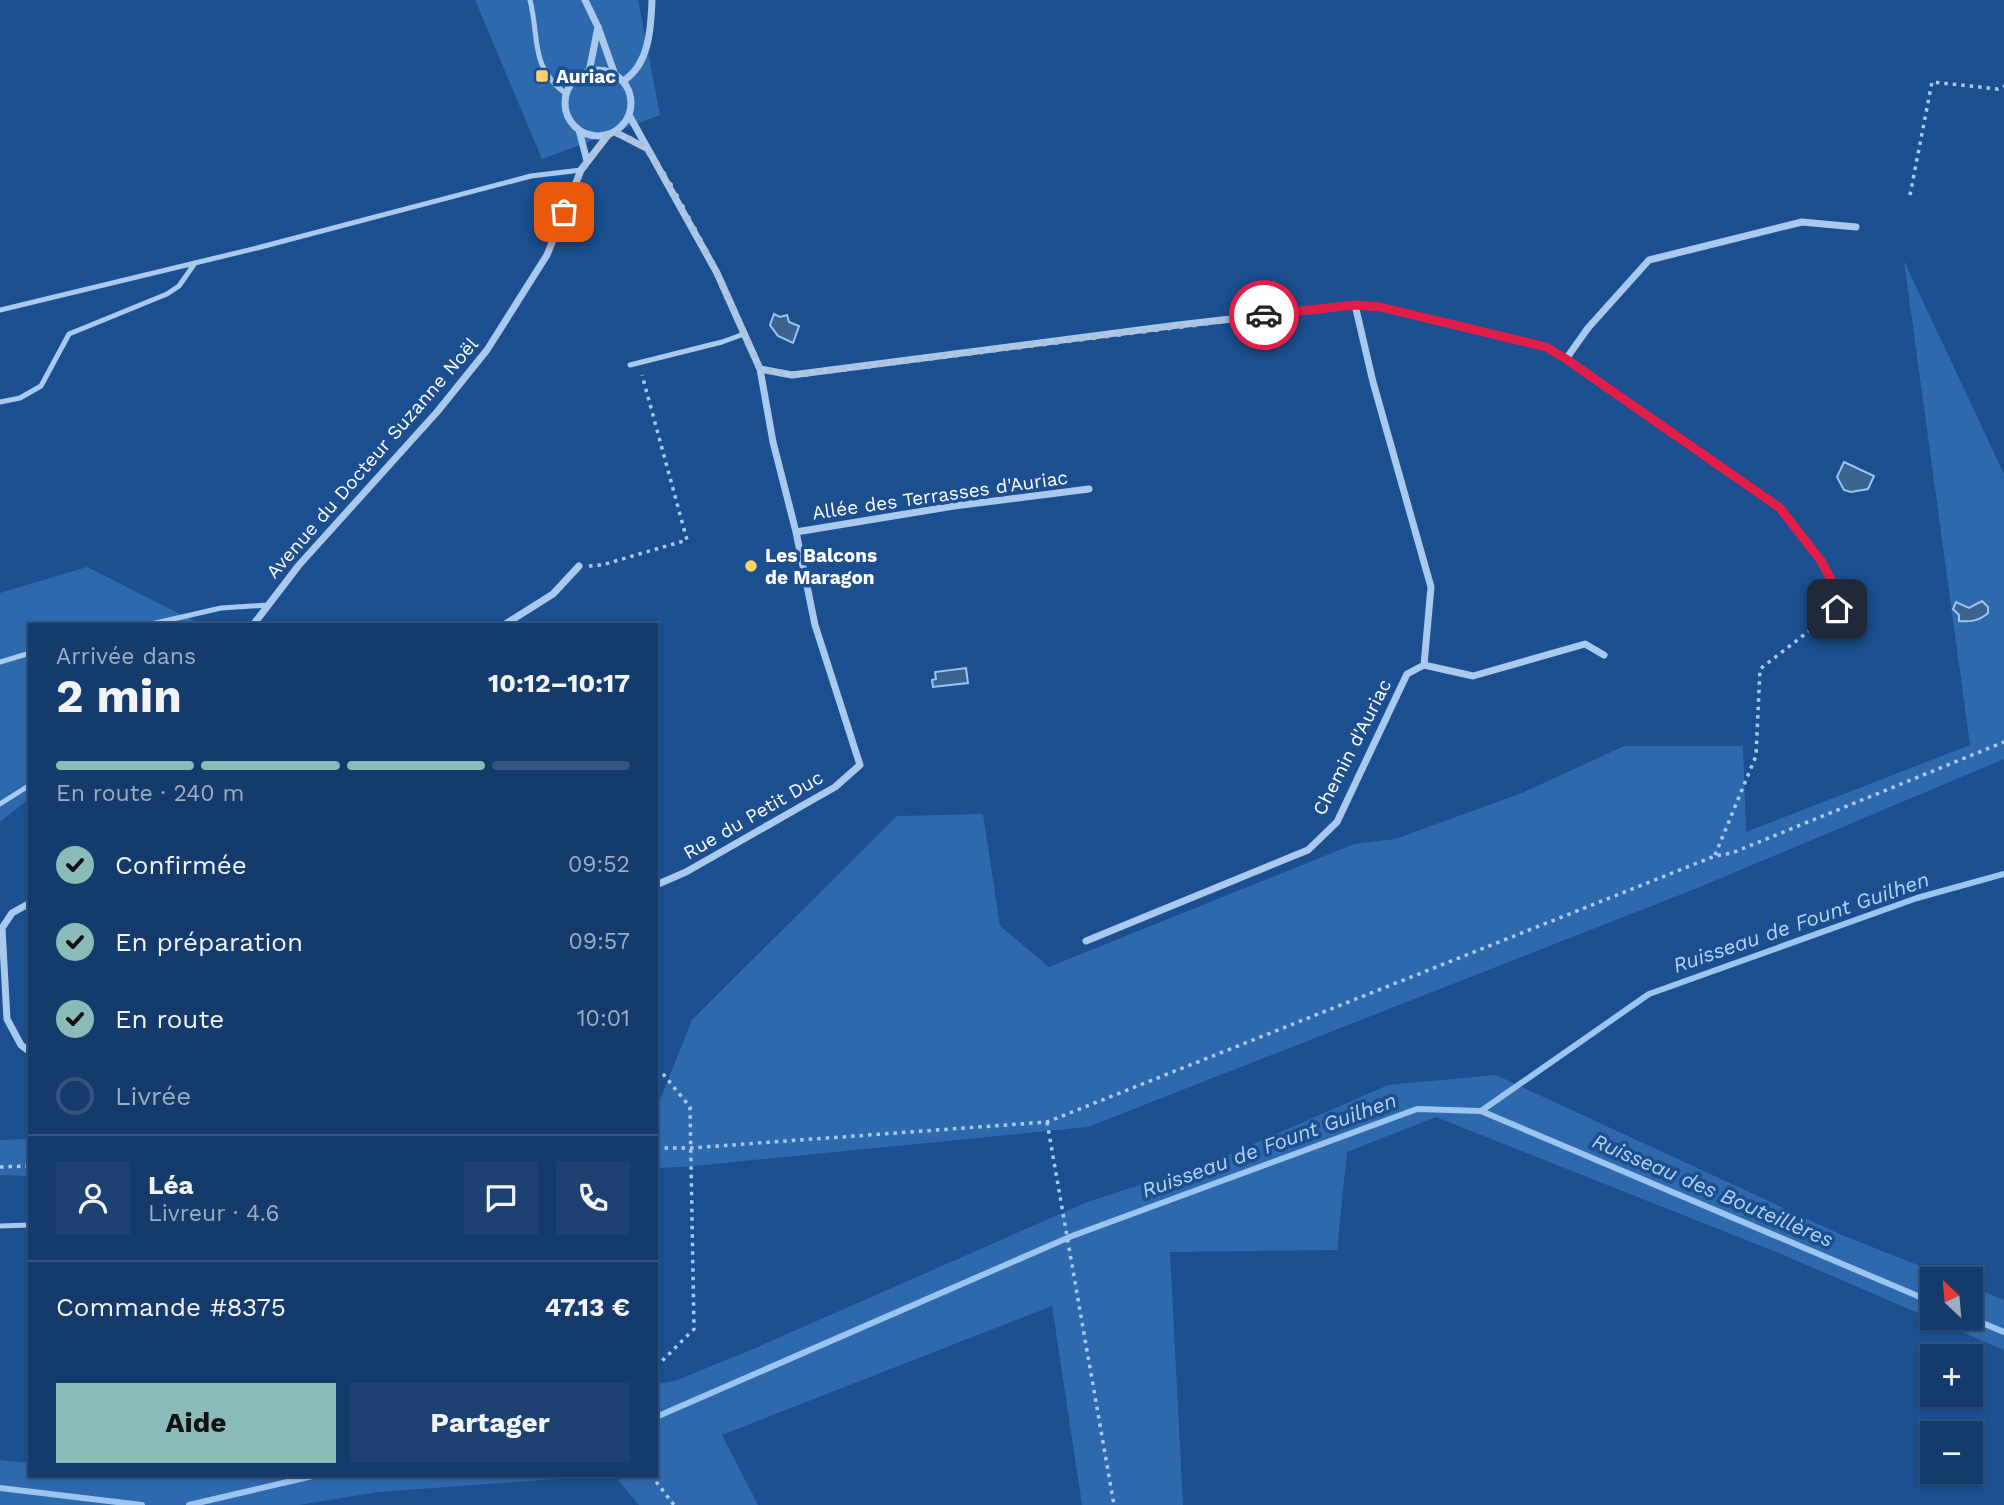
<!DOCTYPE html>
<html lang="fr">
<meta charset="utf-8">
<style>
:root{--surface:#143b6b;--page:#1d4271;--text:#f1f3f6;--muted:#9dadc1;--line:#33557e;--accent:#8bbbb9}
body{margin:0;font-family:"Work Sans",sans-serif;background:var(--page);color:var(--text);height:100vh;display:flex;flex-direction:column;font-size:26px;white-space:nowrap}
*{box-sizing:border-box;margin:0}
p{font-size:23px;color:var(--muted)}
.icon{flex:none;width:38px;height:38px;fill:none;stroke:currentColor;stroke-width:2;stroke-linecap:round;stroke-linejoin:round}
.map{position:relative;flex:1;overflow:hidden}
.panel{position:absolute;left:28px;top:623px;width:630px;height:854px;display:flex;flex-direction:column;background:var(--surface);border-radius:0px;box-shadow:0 2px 5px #0004,0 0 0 2px var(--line)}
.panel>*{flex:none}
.needle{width:46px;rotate:334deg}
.fabs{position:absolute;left:1920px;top:1267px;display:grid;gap:14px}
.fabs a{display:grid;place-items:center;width:63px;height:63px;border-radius:0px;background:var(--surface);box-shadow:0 2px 5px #0004,0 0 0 2px var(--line);font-size:35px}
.pin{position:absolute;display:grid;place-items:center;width:60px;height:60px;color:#fff;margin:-30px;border-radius:14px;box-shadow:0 4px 10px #0006}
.courier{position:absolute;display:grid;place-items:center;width:70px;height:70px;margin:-35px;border:5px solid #e11d48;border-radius:50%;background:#fff;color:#222;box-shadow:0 2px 9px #0007}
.overview em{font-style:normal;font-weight:700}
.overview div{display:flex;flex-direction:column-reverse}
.overview{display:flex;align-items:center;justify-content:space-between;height:119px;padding:0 28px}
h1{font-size:46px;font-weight:700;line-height:52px}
.bar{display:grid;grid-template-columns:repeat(4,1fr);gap:10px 7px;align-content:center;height:84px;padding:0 28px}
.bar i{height:9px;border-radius:5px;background:var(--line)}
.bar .on{background:var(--accent)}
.bar p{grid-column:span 4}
.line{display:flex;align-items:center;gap:18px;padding:0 28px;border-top:2px solid var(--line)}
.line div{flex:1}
.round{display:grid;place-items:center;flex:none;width:74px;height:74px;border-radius:0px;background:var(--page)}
ol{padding:0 28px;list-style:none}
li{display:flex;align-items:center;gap:21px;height:77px}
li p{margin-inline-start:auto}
li .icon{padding:7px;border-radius:50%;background:var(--accent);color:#111;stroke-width:4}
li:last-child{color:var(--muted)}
li i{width:38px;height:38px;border:4px solid var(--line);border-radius:50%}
.action{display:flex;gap:14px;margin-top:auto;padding:14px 28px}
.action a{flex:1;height:80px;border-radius:0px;background:var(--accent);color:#111;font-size:28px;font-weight:700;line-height:80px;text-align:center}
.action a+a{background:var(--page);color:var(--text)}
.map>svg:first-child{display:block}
.green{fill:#2e69ad}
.water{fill:#3c6290;stroke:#9cc4f0;stroke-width:2}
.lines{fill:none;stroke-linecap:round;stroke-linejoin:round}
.stream{stroke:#9cc4f0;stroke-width:6}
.path{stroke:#a9c9ee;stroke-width:3.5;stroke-dasharray:3.5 5;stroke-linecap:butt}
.lane{stroke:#a9c9ee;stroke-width:5}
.street{stroke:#a9c9ee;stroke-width:7}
.done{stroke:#afc1d8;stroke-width:7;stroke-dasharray:0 12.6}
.route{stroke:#e11d48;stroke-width:9}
.poi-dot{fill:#ffd166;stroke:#1b4f8f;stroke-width:2.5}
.labels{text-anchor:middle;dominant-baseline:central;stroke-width:7;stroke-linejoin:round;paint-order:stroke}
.poi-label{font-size:19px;font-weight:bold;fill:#fff;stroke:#1b4f8f;text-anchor:start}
.street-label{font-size:19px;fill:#fff;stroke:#1b4f8f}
.water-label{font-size:21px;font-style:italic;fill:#b5d3f5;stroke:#1b4f8f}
</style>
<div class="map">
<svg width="2004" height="1505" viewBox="0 0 2004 1505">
<rect width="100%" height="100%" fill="#1b4f8f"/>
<!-- green -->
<path class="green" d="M475 0H638L660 115 542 159Z
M1904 261 2004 474V759L1700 887 1088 1127 683 1167 656 1168V1110L692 1020 897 816 983 814 1000 926 1049 967 1354 844 1395 839 1522 793 1624 746H1743L1746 832 1970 745Z
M87 567 202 625H30V798L0 822V593Z
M1496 1075 1842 1235 1953 1279H1932V1318H1970L1971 1286 2004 1300V1350L1781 1254 1436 1117 1347 1152 1337 1250 1170 1252 1183 1505H1082L1052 1306 722 1435 758 1505H639L614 1475H656V1384L675 1381 753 1349 1085 1203 1219 1159 1388 1085Z
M30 1139V1176L0 1175V1140Z
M0 1460 30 1463V1475H610L379 1492 299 1505H0Z"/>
<!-- water -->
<path class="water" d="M774 314 780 317 787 315 789 322 799 326 793 343 778 336 770 325Z
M1844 462 1874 476 1868 489 1851 492 1844 490 1837 477Z
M1982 601 1988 607V613C1979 621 1970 622 1959 621V615L1953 609 1956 602 1969 608Z
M966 668 968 683 933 687 932 680 936 679 935 672Z"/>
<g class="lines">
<!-- stream -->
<path class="stream" d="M1481 1111 1932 1302
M1970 1318 2004 1332
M656 1417 1072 1236 1417 1109 1481 1111 1649 994 1917 898 2004 874
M0 1488 142 1505
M189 1505 317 1475"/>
<!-- path -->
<path class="path" d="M1910 195 1932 82 1998 89 2004 86
M589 566 602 565 687 540 642 375
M1715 855 1756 756 1760 669 1827 617
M656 1069 664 1075 690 1107 694 1329 656 1367
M1047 1122 1114 1505
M656 1148H690L1047 1122 1715 856 1732 853 2004 742
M0 1167 30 1166
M651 1475 674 1505"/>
<!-- lane -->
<path class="lane" d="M530 0C540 40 529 65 566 94
M0 310 257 248 531 176 581 170
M630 365 722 342 744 334
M0 402 20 398 41 386 69 334 167 294 179 286 195 263
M147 625 221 608 268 605
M0 662 30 653
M0 804 30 785
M0 1226 30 1225"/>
<!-- street -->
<path class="street" d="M585 0 598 27 615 75
M565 103a33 33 0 1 1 66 0a33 33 0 1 1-66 0Z
M589 72 598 27
M623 81C649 65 651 29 652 0
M629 115 717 273 760 369 773 442 796 532 815 625 860 765 835 787 686 872 656 885
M579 130 587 161
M615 132 646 148
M1566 359 1588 328 1649 260 1802 222 1856 227
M760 369 792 375 1178 325 1355 305 1380 307 1546 347 1566 359 1780 508 1821 561 1835 587 1837 609
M796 532 954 506 1089 489
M253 625 299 565 437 412 487 350 547 255 581 170 608 135
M504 625 553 594 579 566
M1424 665 1473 676 1585 644 1604 655
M30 903 12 913 2 928 7 1019 21 1045 30 1052
M1086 941 1308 850 1337 822 1407 674 1424 665 1431 587 1373 382 1355 305"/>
</g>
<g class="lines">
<!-- done -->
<path class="done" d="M564 212 581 170 608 135 615 132 647 148 670 186 717 273 760 369 792 375 1264 315"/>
<!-- route -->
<path class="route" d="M1264 315 1355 305 1380 307 1546 347 1566 359 1780 508 1821 561 1835 587 1837 609"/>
</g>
<!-- markers -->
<g class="poi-dot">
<rect x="535" y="69" width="14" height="14" rx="3.5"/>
<circle cx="751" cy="566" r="7"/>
</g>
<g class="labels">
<!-- poi labels -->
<g class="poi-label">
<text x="556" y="76">Auriac</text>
<text x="765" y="555">Les Balcons<tspan x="765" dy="22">de Maragon</tspan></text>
</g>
<!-- street labels -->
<g class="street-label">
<text transform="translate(372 458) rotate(-49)">Avenue du Docteur Suzanne Noël</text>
<text transform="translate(940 495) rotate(-8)">Allée des Terrasses d'Auriac</text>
<text transform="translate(1352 747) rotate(-63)">Chemin d'Auriac</text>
<text transform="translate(753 815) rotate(-30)">Rue du Petit Duc</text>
</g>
<!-- water labels -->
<g class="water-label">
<text transform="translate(1801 922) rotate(-19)">Ruisseau de Fount Guilhen</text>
<text transform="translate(1269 1145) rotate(-20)">Ruisseau de Fount Guilhen</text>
<text transform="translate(1713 1190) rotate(23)">Ruisseau des Bouteillères</text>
</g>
</g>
</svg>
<div class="fabs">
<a><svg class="needle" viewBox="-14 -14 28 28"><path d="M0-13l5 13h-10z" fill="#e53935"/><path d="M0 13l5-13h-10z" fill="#9dadc1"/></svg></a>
<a>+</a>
<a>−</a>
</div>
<div class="pin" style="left:564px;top:212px;background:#ea580c"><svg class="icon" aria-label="bag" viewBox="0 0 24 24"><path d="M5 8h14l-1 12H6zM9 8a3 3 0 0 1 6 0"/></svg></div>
<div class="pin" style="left:1837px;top:609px;background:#1f2937"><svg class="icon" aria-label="home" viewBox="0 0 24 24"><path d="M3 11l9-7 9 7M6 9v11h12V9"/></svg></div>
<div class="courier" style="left:1264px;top:315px"><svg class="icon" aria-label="car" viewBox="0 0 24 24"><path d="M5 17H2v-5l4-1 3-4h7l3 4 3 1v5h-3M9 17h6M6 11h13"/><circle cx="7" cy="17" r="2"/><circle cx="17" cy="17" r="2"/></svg></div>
<section class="panel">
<div class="overview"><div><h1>2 min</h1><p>Arrivée dans</p></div><em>10:12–10:17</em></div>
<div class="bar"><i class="on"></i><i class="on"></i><i class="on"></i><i></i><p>En route · 240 m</p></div>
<ol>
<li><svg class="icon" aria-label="check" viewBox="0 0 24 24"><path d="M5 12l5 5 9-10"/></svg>Confirmée<p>09:52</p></li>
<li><svg class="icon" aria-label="check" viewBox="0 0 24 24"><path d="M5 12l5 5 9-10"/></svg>En préparation<p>09:57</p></li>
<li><svg class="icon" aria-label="check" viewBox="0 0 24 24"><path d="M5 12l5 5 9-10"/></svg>En route<p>10:01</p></li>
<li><i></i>Livrée</li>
</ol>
<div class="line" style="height:126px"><a class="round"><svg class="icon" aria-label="person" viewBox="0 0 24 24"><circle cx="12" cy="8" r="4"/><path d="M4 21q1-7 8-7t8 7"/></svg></a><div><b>Léa</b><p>Livreur · 4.6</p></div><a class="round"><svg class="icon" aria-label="chat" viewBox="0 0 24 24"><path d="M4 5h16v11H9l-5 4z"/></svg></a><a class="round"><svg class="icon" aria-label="phone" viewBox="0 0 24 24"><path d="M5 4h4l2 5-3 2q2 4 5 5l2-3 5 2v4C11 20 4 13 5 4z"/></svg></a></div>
<div class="line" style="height:91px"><div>Commande #8375</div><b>47.13 €</b></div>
<div class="action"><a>Aide</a><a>Partager</a></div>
</section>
</div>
